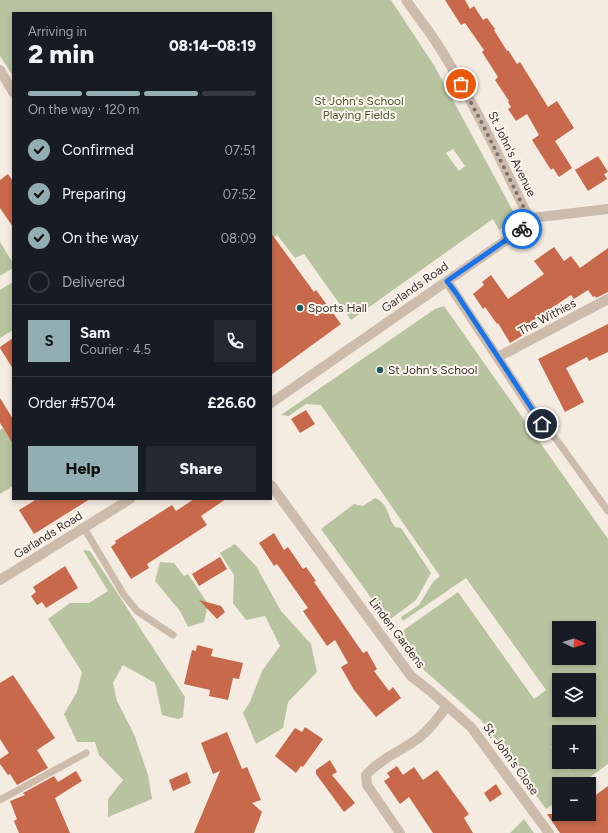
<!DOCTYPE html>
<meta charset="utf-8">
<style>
:root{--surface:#171b24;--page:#242831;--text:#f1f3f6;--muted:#9ea1a6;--line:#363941;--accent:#92aeb2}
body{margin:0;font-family:Figtree,sans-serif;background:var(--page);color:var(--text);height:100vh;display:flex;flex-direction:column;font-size:15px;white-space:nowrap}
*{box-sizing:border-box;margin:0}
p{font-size:13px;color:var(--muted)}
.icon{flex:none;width:22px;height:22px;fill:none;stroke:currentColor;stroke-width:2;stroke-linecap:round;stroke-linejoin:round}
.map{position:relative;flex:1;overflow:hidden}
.drawer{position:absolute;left:12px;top:12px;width:260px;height:488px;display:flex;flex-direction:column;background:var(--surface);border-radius:0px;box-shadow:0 2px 6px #0003}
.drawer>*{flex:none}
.needle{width:26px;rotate:94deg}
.controls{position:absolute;left:552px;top:621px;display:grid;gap:8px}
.controls a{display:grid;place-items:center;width:44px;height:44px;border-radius:0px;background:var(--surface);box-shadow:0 2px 6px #0003;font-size:20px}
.pin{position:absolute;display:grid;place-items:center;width:34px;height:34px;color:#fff;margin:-17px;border:2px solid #fff;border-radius:50%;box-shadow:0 1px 4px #0007}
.courier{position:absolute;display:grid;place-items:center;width:40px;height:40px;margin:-20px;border:3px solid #1a73e8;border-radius:50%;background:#fff;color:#222;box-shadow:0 1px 5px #0007}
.head em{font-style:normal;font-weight:800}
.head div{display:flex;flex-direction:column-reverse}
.head{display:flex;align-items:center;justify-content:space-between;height:68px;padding:0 16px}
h1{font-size:26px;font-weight:800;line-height:30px}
.bar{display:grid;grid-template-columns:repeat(4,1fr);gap:6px 4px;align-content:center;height:48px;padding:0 16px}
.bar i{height:5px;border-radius:3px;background:var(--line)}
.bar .active{background:var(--accent)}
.bar p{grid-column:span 4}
.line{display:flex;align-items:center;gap:10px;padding:0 16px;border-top:1px solid var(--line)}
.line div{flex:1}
.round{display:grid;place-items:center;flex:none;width:42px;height:42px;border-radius:0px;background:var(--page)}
ol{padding:0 16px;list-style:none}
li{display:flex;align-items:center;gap:12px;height:44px}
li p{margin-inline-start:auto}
li .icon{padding:4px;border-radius:50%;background:var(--accent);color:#111;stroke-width:4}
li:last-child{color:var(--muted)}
li i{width:22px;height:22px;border:2px solid var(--line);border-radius:50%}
.cta{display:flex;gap:8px;margin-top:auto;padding:8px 16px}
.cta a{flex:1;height:46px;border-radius:0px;background:var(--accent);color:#111;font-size:16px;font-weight:800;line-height:46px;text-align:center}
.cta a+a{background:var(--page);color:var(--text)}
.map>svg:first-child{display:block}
.green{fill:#b8c4a0;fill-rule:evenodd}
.building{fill:#c8694b}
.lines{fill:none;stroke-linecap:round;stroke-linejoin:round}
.lane{stroke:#cdbbac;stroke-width:7}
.street{stroke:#cdbbac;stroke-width:10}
.done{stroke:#7c716b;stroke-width:4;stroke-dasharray:0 7.2}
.route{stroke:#1a73e8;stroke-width:5}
.poi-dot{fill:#1f5a5e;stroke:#fbf5ee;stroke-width:1.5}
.labels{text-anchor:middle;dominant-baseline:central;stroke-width:4;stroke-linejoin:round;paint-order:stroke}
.park-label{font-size:12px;fill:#4a5a2e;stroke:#fbf5ee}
.street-label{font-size:12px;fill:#3b302b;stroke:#fbf5ee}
.poi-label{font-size:12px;fill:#3b302b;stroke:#fbf5ee;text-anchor:start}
</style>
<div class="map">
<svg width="608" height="833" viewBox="0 0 608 833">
<rect width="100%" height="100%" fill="#f4ebe1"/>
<!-- green -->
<path class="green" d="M0 0H391L435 67 514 213 511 222 499 230 493 219 351 320 304 254 295 258 277 235 271 239V13H13V76L0 56ZM453 149 465 166 459 171 446 153Z
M0 242 13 263V268L0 276Z
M13 282V330L0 338V290Z
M444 306 608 539V764L581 784H559V800L546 809 481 720 425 671 398 634 458 592 534 699 546 690 466 578 403 621 401 617 419 605 433 582 440 576 321 405 306 404 289 416 281 415 435 309ZM559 628H589V658H559ZM559 680H589V710H559ZM559 732H589V762H579L568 770 562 762H559V758L551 747 559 741Z
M3 428 13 444V486L0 494V430Z
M375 498C389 504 387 517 395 527L401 528 431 573 416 600 388 621 321 529 354 504 363 506Z
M235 544 256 566 281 611 311 644 317 672 288 702 283 728 256 744 243 713 250 702 262 671 280 646 265 616 246 620 233 603 234 575 220 553Z
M83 550 90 551 185 697 183 717 178 719 162 715 155 683 123 665 113 683 117 701 134 734 148 775 152 799 108 817V799L123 780 99 755 95 742H77L64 714 77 692 82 672 48 619 70 603H89L108 591Z
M160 562 174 563 184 576 188 574 208 604 204 622 188 627 180 611 155 581Z
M524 819 534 833H510Z"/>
<!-- building -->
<path class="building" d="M445 0H465L470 9 474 6 483 20 487 18 495 29 494 30 507 51 508 50 517 64 520 62 548 107 557 101 574 128 555 141 572 168 559 177 553 168 551 170 532 140 539 135 527 114 516 121 508 109 511 107 508 102 509 101 495 80 498 77 482 52 484 50 465 23 461 25Z
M598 156 608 172 604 174 607 179 588 191 575 170Z
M8 174 13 181V227L0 208V180Z
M271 233 314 292 316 290 341 324 271 375Z
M554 247 564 261 571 256 580 268 608 248V292L596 298 595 296 593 297 588 290 574 299 571 295 522 328 525 334 510 343 498 323 497 324 485 307 483 309 473 294 484 285 482 282 491 275 508 299 544 274 534 261Z
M608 324V352L589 361 587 357 566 368 584 402 565 412 538 359Z
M13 338V369L0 348V347Z
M0 398 13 419V444L0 423Z
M306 410 315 424 300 433 291 419Z
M37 499H90L34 534 19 510Z
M194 499H226L201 516 207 525 147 564 149 568 131 579 111 547 116 543 115 541 172 505 176 511Z
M274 533 284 550 288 547 303 569 306 567 316 581 314 582 363 653 367 651 377 669 374 671 389 691 393 687 401 698 376 717 354 690 341 667 348 663 335 640 327 646 303 611 308 608 277 564 274 566 259 543Z
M220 557 227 569 199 586 192 574Z
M65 566 78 588 46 608 42 602 37 605 31 596 36 592 33 587Z
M199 600 221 606 225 612 217 619Z
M197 645 213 649 211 656 243 663 239 679 233 678 228 700 209 696 210 690 184 684 192 650 196 651Z
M13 675 55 738 37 750 48 768 17 785 10 774 8 775 0 764V759L9 753 0 739V683Z
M305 727 323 739 303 767 301 766 296 773 275 756 295 728 302 732Z
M227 732 242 769 247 767 261 800 252 803 262 812 254 833H194L220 771 213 774 201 743Z
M330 760 337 772 332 775 355 803 344 812 316 774V770Z
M397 766 403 775 414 767 423 780 437 770 469 814 464 818 473 833H433L409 797 400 804 384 781 390 777 387 773Z
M76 771 82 781 55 798 70 833H19L14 821 17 819 10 801 25 795 23 793 54 776 58 782Z
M187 772 191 783 173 791 169 780Z
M496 784 502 794 490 802 484 793Z
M608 786V833H560L547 814H589V800Z"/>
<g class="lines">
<!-- lane -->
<path class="lane" d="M542 425 556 439 608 511
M84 528 124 595 137 611 173 635
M0 800 86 753"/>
<!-- street -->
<path class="street" d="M406 0C416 15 428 29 438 45 471 97 498 154 525 210L531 218
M0 70 13 92
M531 218 608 209
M447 281 542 425
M498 357 608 299
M271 403 528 225 531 218
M271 485 411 676 430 691 471 727 549 833
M0 580 130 499
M400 833 367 785 366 775C381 758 402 751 420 737 431 728 439 717 447 706"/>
</g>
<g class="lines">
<!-- done -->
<path class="done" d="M461 84 483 125 525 210 531 218 528 225 522 229"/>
<!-- route -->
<path class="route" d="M522 229 447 281 456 293 542 424"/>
</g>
<!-- markers -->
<g class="poi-dot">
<circle cx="300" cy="308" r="4"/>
<circle cx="380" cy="370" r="4"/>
</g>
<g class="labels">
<!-- park labels -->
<g class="park-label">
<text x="359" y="101">St John's School<tspan x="359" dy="14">Playing Fields</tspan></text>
</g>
<!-- street labels -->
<g class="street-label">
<text transform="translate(512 154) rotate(64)">St John's Avenue</text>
<text transform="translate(415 287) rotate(-35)">Garlands Road</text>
<text transform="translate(547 317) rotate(-28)">The Withies</text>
<text transform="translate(48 535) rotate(-32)">Garlands Road</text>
<text transform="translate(397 633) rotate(53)">Linden Gardens</text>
<text transform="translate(511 759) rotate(54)">St. John's Close</text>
</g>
<!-- poi labels -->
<g class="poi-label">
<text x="308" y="308">Sports Hall</text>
<text x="388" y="370">St John's School</text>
</g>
</g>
</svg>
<div class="controls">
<a><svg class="needle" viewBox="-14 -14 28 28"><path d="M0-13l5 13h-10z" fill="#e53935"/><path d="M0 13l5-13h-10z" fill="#9ea1a6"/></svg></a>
<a><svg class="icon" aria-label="layers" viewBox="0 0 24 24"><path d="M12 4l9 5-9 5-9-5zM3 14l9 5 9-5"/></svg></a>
<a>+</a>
<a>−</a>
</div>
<div class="pin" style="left:461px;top:84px;background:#ea580c"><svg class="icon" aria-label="bag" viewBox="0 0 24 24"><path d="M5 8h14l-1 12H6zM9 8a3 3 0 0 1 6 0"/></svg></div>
<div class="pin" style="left:542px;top:424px;background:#1f2937"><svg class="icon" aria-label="home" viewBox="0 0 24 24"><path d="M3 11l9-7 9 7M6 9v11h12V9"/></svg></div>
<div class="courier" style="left:522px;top:229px"><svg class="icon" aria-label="bike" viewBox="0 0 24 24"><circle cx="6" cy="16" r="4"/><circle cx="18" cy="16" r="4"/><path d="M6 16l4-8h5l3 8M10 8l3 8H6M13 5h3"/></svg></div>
<section class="drawer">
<div class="head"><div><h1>2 min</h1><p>Arriving in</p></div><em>08:14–08:19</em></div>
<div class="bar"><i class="active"></i><i class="active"></i><i class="active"></i><i></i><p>On the way · 120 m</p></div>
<ol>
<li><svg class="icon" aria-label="check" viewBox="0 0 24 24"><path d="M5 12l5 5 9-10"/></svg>Confirmed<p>07:51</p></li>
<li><svg class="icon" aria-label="check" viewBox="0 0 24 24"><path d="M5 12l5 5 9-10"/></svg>Preparing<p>07:52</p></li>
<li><svg class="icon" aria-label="check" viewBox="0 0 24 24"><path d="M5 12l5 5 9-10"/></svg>On the way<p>08:09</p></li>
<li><i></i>Delivered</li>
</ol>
<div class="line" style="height:72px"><b class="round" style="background:var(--accent);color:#111">S</b><div><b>Sam</b><p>Courier · 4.5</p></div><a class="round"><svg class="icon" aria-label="phone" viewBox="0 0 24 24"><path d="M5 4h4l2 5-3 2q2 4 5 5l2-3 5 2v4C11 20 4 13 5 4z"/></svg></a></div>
<div class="line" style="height:52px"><div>Order #5704</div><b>£26.60</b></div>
<div class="cta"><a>Help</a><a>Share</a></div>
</section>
</div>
